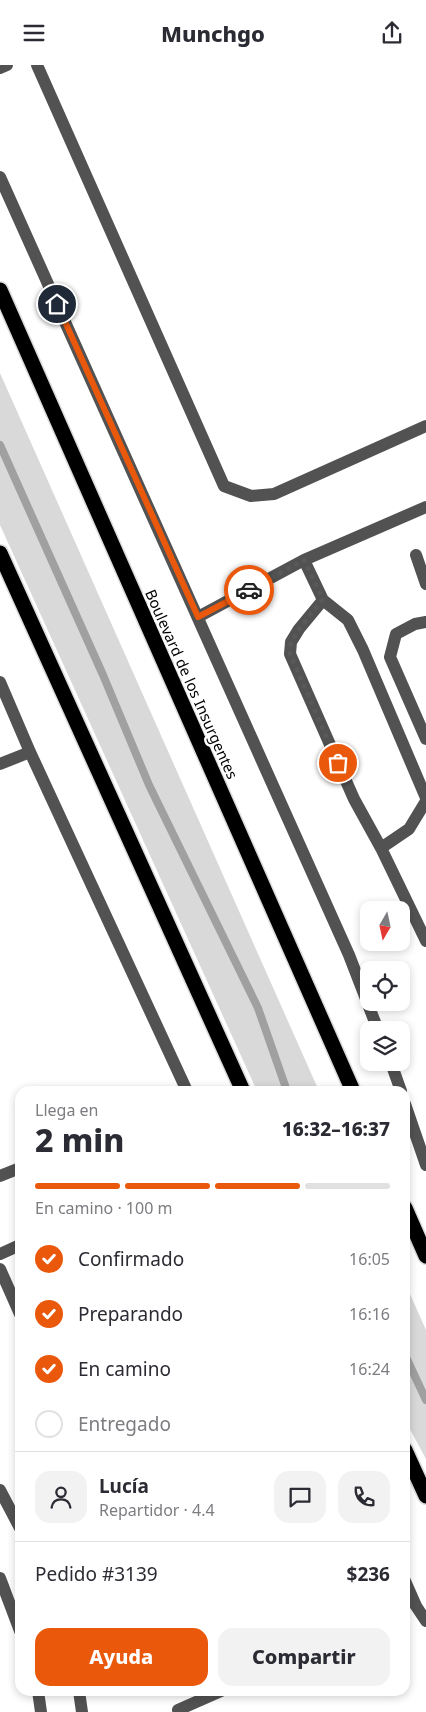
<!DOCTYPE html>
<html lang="es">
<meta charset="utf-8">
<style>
:root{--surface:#fff;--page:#f2f2f3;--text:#2b2b33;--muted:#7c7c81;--line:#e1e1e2;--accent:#ea580c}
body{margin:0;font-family:"Noto Sans",sans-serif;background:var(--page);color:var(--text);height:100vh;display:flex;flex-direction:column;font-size:19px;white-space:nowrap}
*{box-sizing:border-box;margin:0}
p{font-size:16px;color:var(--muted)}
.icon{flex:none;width:28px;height:28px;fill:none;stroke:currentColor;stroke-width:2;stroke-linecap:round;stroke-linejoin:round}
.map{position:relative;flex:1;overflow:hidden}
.panel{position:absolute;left:15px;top:1021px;width:395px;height:610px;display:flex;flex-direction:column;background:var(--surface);border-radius:15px;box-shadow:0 2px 8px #0003}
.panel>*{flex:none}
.needle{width:32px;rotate:189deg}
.fabs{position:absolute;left:360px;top:836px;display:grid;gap:10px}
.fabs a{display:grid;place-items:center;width:50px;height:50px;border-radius:10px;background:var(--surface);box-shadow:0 2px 8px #0003;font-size:25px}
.pin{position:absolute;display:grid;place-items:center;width:42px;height:42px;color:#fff;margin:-21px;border:2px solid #fff;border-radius:50%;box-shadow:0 1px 5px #0007}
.courier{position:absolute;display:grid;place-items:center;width:50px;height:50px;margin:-25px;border:4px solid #ea580c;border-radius:50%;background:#fff;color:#222;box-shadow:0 1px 6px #0007}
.head em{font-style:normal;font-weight:800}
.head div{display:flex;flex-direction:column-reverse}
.head{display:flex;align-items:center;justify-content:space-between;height:85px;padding:0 20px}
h1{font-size:32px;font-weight:800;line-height:38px}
.bar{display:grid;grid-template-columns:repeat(4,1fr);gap:8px 5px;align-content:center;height:60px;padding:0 20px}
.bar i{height:6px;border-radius:4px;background:var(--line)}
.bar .active{background:var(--accent)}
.bar p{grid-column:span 4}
.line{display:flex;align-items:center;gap:12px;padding:0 20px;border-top:1px solid var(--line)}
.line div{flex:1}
.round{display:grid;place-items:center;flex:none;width:52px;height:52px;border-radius:15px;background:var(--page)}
ol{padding:0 20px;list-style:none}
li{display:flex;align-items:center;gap:15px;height:55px}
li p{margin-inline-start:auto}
li .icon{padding:5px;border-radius:50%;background:var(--accent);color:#fff;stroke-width:4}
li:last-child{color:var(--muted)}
li i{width:28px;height:28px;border:2px solid var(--line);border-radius:50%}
.primary-button{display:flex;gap:10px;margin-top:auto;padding:10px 20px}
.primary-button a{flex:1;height:58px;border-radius:15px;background:var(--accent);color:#fff;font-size:20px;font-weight:800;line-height:58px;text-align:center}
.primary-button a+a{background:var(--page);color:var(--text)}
header{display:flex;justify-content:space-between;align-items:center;height:65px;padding:0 20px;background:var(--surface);font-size:22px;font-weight:800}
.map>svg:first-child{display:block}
.green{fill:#d9d9d9}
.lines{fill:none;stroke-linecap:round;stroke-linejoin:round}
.stream{stroke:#a0a0a0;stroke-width:8}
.highway-casing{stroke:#dbdbdb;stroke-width:18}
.minor{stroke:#525252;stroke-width:12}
.highway{stroke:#000;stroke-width:15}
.done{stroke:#595959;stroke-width:5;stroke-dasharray:0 9}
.route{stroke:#ea580c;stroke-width:6}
.labels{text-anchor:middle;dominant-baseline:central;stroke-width:5;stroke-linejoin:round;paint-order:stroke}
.street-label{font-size:15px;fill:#000;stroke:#fff}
</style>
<header><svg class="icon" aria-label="menu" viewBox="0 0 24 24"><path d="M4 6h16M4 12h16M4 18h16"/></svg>Munchgo<svg class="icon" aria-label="share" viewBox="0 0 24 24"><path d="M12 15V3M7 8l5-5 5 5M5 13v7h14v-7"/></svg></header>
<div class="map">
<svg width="426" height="1647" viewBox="0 0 426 1647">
<rect width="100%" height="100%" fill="#fff"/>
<!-- green -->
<path class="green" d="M0 308 319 1026H257L0 460Z
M405 1218 426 1265V1394L405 1355Z"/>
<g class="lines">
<!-- stream -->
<path class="stream" d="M0 380 103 610 149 720 258 943 287 1026
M405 1290 426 1335"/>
<!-- highway casing -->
<g class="highway-casing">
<path id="highway" d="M0 225 353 1026
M0 488 243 1026
M405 1143 426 1191
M405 1385 426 1431"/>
</g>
<!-- minor -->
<path class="minor" d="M37 0 224 421 251 431 274 429 426 361
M0 3 7 0
M0 112 349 890 378 965
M416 490 426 519
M304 495 323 535 348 555 363 585 426 733
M323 535 299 564 291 577 290 589 354 734 381 783 409 764 426 736
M198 552 304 495 426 442
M426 557 415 559 396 569 390 592 426 674
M0 617 30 687 187 1026
M0 699 30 687
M381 783 426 876
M391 998 401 1026
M405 1039 426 1100
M0 1111 20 1103
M0 1189 20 1180
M0 1204 20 1249
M0 1425 20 1463
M0 1513 20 1566
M405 1516 416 1541 426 1556
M38 1626 41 1647
M79 1626 82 1647
M178 1645 221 1626"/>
<!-- highway -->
<use href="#highway" class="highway"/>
</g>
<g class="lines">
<!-- done -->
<path class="done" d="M249 525 304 495 323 534 299 564 291 577 290 589 338 698"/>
<!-- route -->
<path class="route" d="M57 239 198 552 249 525"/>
</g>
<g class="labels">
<!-- street labels -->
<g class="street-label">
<text transform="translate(192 619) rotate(66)">Boulevard de los Insurgentes</text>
</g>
</g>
</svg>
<div class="fabs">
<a><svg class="needle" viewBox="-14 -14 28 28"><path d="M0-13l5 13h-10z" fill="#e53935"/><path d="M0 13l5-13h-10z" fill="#7c7c81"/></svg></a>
<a><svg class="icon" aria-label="locate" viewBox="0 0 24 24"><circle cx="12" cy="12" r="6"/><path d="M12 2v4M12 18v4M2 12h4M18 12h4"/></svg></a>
<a><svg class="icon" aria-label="layers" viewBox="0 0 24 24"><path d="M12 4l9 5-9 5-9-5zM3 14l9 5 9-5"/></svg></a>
</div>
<div class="pin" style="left:338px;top:698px;background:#ea580c"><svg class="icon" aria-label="bag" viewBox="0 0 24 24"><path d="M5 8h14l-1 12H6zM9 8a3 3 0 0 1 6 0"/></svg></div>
<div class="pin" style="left:57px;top:239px;background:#1f2937"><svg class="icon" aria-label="home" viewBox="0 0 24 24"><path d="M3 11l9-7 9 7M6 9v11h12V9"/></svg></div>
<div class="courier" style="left:249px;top:525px"><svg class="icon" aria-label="car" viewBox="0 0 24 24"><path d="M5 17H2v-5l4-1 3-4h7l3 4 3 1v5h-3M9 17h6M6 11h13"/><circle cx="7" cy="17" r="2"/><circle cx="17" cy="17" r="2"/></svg></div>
<section class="panel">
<div class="head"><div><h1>2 min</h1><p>Llega en</p></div><em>16:32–16:37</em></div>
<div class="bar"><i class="active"></i><i class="active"></i><i class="active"></i><i></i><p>En camino · 100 m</p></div>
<ol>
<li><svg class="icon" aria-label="check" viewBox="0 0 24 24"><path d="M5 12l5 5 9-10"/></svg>Confirmado<p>16:05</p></li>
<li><svg class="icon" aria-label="check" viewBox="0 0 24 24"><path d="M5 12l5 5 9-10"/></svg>Preparando<p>16:16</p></li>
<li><svg class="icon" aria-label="check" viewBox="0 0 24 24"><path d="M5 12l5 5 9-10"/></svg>En camino<p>16:24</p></li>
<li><i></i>Entregado</li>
</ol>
<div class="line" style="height:90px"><a class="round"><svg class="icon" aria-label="person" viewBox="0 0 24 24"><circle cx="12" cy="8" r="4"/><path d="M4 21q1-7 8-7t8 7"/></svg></a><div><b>Lucía</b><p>Repartidor · 4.4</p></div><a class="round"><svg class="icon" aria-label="chat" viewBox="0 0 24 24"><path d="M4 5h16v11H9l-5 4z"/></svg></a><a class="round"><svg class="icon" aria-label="phone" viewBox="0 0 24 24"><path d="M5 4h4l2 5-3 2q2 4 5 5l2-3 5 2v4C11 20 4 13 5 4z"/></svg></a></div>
<div class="line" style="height:65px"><div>Pedido #3139</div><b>$236</b></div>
<div class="primary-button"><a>Ayuda</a><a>Compartir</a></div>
</section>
</div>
